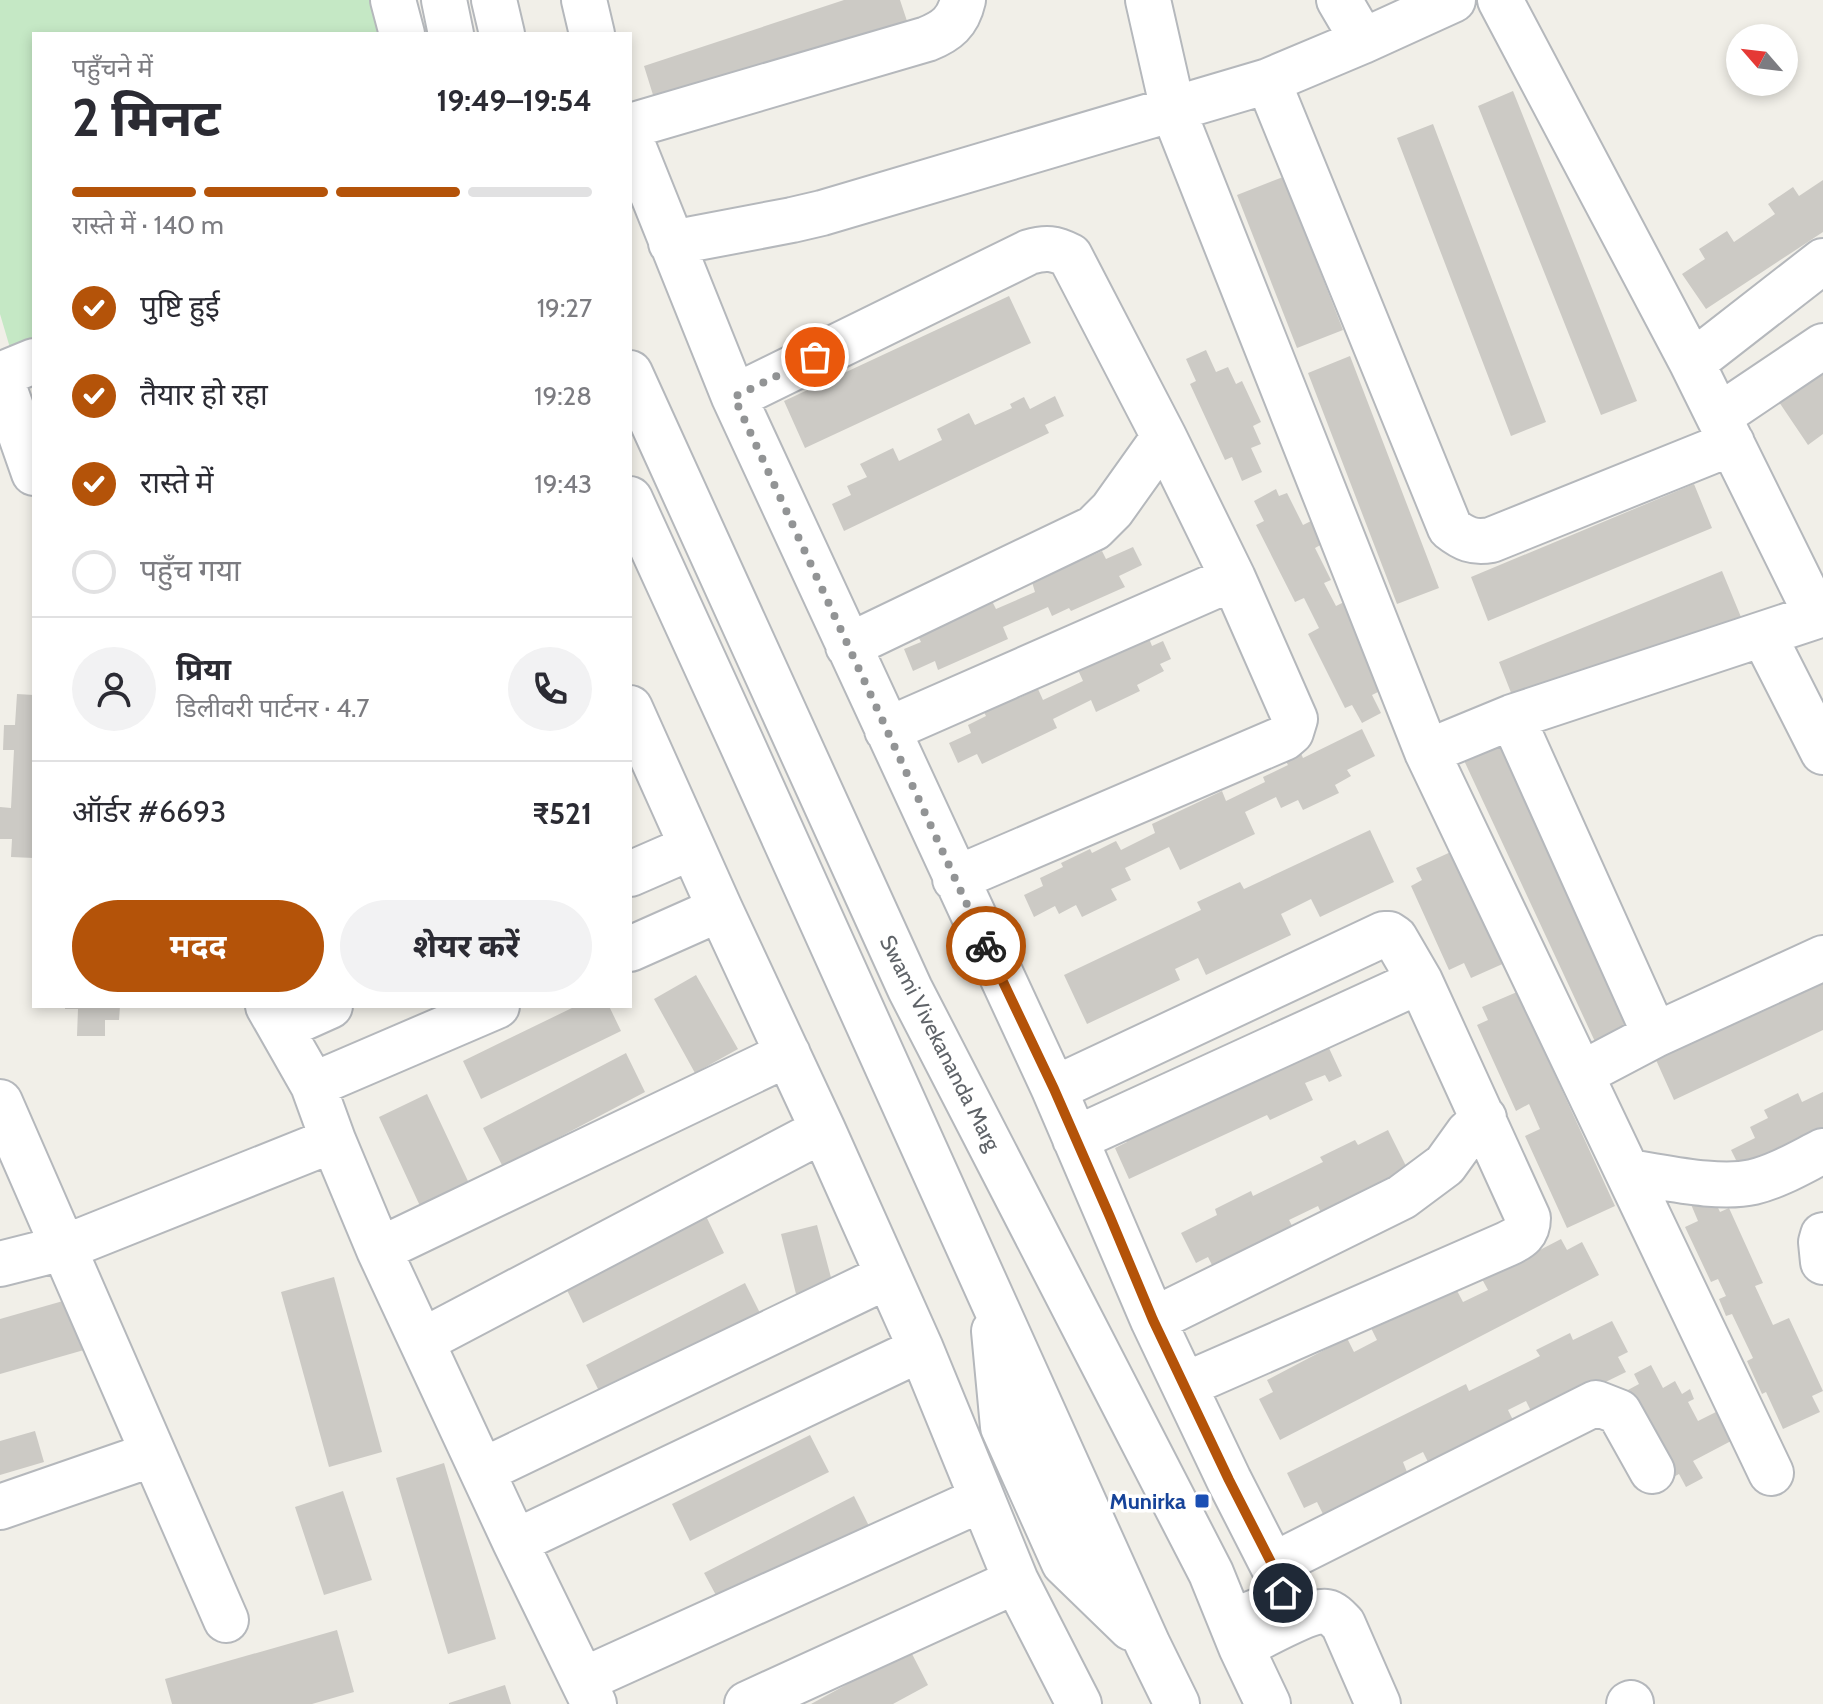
<!DOCTYPE html>
<html lang="hi">
<meta charset="utf-8">
<style>
:root{--surface:#fff;--page:#f2f2f3;--text:#2b2b33;--muted:#7c7c81;--line:#e1e1e2;--accent:#b45309}
body{margin:0;font-family:Cabin,"Noto Sans Devanagari",sans-serif;background:var(--page);color:var(--text);height:100vh;display:flex;flex-direction:column;font-size:30px;white-space:nowrap}
*{box-sizing:border-box;margin:0}
p{font-size:26px;color:var(--muted)}
.icon{flex:none;width:44px;height:44px;fill:none;stroke:currentColor;stroke-width:2;stroke-linecap:round;stroke-linejoin:round}
.map{position:relative;flex:1;overflow:hidden}
.details{position:absolute;left:32px;top:32px;width:600px;height:976px;display:flex;flex-direction:column;background:var(--surface);border-radius:0px;box-shadow:0 4px 12px #0003}
.details>*{flex:none}
.needle{width:52px;rotate:298deg}
.tools{position:absolute;left:1726px;top:24px;display:grid;gap:16px}
.tools a{display:grid;place-items:center;width:72px;height:72px;border-radius:50%;background:var(--surface);box-shadow:0 4px 12px #0003;font-size:40px}
.pin{position:absolute;display:grid;place-items:center;width:68px;height:68px;color:#fff;margin:-34px;border:4px solid #fff;border-radius:50%;box-shadow:0 2px 8px #0007}
.courier{position:absolute;display:grid;place-items:center;width:80px;height:80px;margin:-40px;border:6px solid #b45309;border-radius:50%;background:#fff;color:#222;box-shadow:0 2px 10px #0007}
.summary em{font-style:normal;font-weight:700}
.summary div{display:flex;flex-direction:column-reverse}
.summary{display:flex;align-items:center;justify-content:space-between;height:136px;padding:0 40px}
h1{font-size:52px;font-weight:700;line-height:60px}
.bar{display:grid;grid-template-columns:repeat(4,1fr);gap:12px 8px;align-content:center;height:96px;padding:0 40px}
.bar i{height:10px;border-radius:6px;background:var(--line)}
.bar .current{background:var(--accent)}
.bar p{grid-column:span 4}
.line{display:flex;align-items:center;gap:20px;padding:0 40px;border-top:2px solid var(--line)}
.line div{flex:1}
.round{display:grid;place-items:center;flex:none;width:84px;height:84px;border-radius:42px;background:var(--page)}
ol{padding:0 40px;list-style:none}
li{display:flex;align-items:center;gap:24px;height:88px}
li p{margin-inline-start:auto}
li .icon{padding:8px;border-radius:50%;background:var(--accent);color:#fff;stroke-width:4}
li:last-child{color:var(--muted)}
li i{width:44px;height:44px;border:4px solid var(--line);border-radius:50%}
.cta{display:flex;gap:16px;margin-top:auto;padding:16px 40px}
.cta a{flex:1;height:92px;border-radius:48px;background:var(--accent);color:#fff;font-size:32px;font-weight:700;line-height:92px;text-align:center}
.cta a+a{background:var(--page);color:var(--text)}
.map>svg:first-child{display:block}
.green{fill:#c5e8c5}
.building{fill:#cccac5}
.lines{fill:none;stroke-linecap:round;stroke-linejoin:round}
.minor-casing{stroke:#b5b8bc;stroke-width:48}
.minor{stroke:#fff;stroke-width:44}
.done{stroke:#929495;stroke-width:8;stroke-dasharray:0 14.4}
.route{stroke:#b45309;stroke-width:10}
.transit-dot{fill:#1a4fb4;stroke:#fff;stroke-width:3}
.labels{text-anchor:middle;dominant-baseline:central;stroke-width:7;stroke-linejoin:round;paint-order:stroke}
.street-label{font-size:22px;fill:#5f6368;stroke:#fff}
.transit-label{font-size:22px;font-weight:bold;fill:#164399;stroke:#fff;text-anchor:end}
</style>
<div class="map">
<svg width="1823" height="1704" viewBox="0 0 1823 1704">
<rect width="100%" height="100%" fill="#f1efe8"/>
<!-- green -->
<path class="green" d="M0 0H379L388 34H34V349L13 358 0 314Z"/>
<!-- building -->
<path class="building" d="M844 0H900L909 27 658 111 644 66Z
M1513 91 1637 401 1601 415 1478 106Z
M1433 124 1546 422 1511 436 1397 138Z
M1283 177 1343 330 1297 348 1237 195Z
M1823 180V232L1706 309 1682 274 1705 259 1699 249 1727 231 1734 242 1775 214 1768 204 1793 187 1799 196Z
M1009 296 1031 343 805 448 784 401Z
M1206 350 1216 372 1228 367 1236 384 1242 381 1261 422 1253 426 1261 444 1251 448 1262 472 1242 481 1232 457 1225 460 1190 384 1196 381 1186 359Z
M1350 356 1439 588 1397 604 1308 373Z
M1823 372V434L1808 445 1779 402Z
M1055 396 1064 416 1045 425 1049 433 844 531 832 504 851 495 847 486 867 477 860 464 893 448 899 461 942 440 937 429 969 413 975 425 1012 408 1010 404 1024 397 1030 409Z
M1694 484 1712 528 1488 621 1471 577Z
M1276 489 1279 496 1287 493 1303 525 1313 520 1324 543 1315 548 1331 580 1324 583 1336 606 1346 601 1384 689 1372 695 1381 713 1362 723 1352 705 1345 708 1308 634 1319 628 1304 598 1295 602 1256 525 1264 521 1254 501Z
M1133 547 1142 565 1119 576 1125 587 1071 611 1069 608 1052 616 1048 607 1003 627 1008 639 938 670 935 661 913 671 904 649 921 642 917 634 992 601 996 609 1035 592 1032 582 1102 551 1106 559Z
M1722 571 1741 617 1517 708 1499 662Z
M1148 636 1152 646 1163 641 1171 659 1160 664 1164 671 1137 685 1140 691 1096 712 1091 700 1053 719 1057 728 982 764 977 754 958 763 949 743 971 733 968 725 986 716 980 704 1014 688 1019 698 1038 689 1043 700 1083 681 1078 670Z
M17 694 34 695V858L11 857 12 839H0V807L11 808 14 750H3L4 725H15Z
M1362 729 1375 756 1347 770 1351 776 1335 785 1339 793 1303 810 1298 800 1281 808 1276 797 1245 812 1255 834 1180 870 1169 847 1125 868 1131 880 1111 889 1117 900 1082 917 1076 905 1059 914 1055 906 1034 917 1024 895 1043 886 1040 878 1063 867 1061 863 1090 849 1092 853 1116 841 1121 850 1155 833 1152 824 1222 791 1226 801 1265 782 1263 777 1288 765 1283 756 1299 749 1303 758Z
M1502 735 1639 1028 1598 1048 1461 754Z
M1370 830 1394 882 1320 917 1311 899 1281 914 1291 935 1206 975 1198 958 1175 969 1180 980 1087 1024 1064 975 1201 910 1197 902 1240 882 1244 889Z
M1455 850 1507 962 1471 978 1464 963 1449 970 1411 886 1422 880 1416 868Z
M696 975 738 1049 695 1073 654 999Z
M1823 981V1030L1674 1100 1656 1060Z
M1517 992 1615 1206 1567 1228 1525 1136 1540 1129 1529 1104 1516 1111 1477 1025 1488 1020 1482 1007Z
M65 1006H120L119 1020H105V1036H77L78 1009H65Z
M576 1006H609L621 1031 481 1099 463 1061Z
M1328 1046 1342 1076 1329 1082 1325 1075 1305 1083 1313 1100 1270 1120 1267 1115 1129 1179 1115 1148 1127 1142 1121 1131Z
M626 1053 645 1092 503 1167 483 1128Z
M1823 1092V1142L1740 1168 1731 1150 1755 1138 1750 1127 1768 1118 1764 1110 1798 1093 1802 1102Z
M427 1094 475 1196 426 1219 379 1117Z
M1388 1130 1410 1174 1323 1217 1318 1206 1289 1220 1296 1233 1216 1273 1208 1257 1196 1263 1181 1233 1217 1215 1215 1209 1251 1191 1253 1196 1323 1162 1320 1157 1355 1140 1358 1145Z
M1711 1193 1720 1212 1729 1208 1763 1283 1755 1286 1773 1325 1789 1318 1823 1391 1812 1396 1820 1412 1783 1429 1766 1392 1762 1394 1747 1361 1753 1358 1732 1314 1726 1316 1719 1299 1726 1296 1718 1279 1711 1282 1685 1227 1698 1221 1690 1202Z
M705 1214 724 1253 583 1323 564 1284Z
M817 1225 833 1285 796 1294 781 1234Z
M1561 1239 1567 1250 1582 1242 1599 1275 1280 1440 1259 1399 1273 1392 1267 1380 1347 1338 1354 1352 1377 1340 1370 1326 1453 1283 1463 1302 1488 1290 1477 1270 1537 1250 1538 1251Z
M334 1277 382 1452 329 1467 281 1292Z
M745 1283 763 1319 604 1401 586 1365Z
M70 1299 84 1350 0 1374V1319Z
M1612 1321 1628 1352 1618 1357 1626 1372 1534 1417 1526 1401 1508 1410 1516 1426 1431 1468 1423 1452 1403 1462 1407 1472 1323 1514 1317 1502 1304 1508 1287 1473 1466 1384 1469 1391 1540 1356 1536 1350 1570 1333 1573 1340Z
M1651 1365 1663 1388 1675 1381 1682 1394 1690 1389 1694 1399 1688 1402 1698 1421 1716 1412 1731 1441 1693 1461 1703 1478 1686 1487 1679 1474 1668 1480 1626 1391 1639 1384 1634 1374Z
M35 1431 44 1462 0 1475V1441Z
M810 1435 829 1472 690 1541 672 1504Z
M444 1463 496 1639 448 1654 396 1478Z
M343 1491 372 1580 324 1595 295 1507Z
M854 1496 873 1534 724 1610 704 1573Z
M337 1630 354 1692 312 1704H172L165 1679Z
M910 1650 928 1685 893 1704H811Z
M505 1685 511 1704H449V1703Z"/>
<g class="lines">
<!-- minor casing -->
<g class="minor-casing">
<path id="minor" d="M393 0 402 34
M444 0 451 34
M494 0 502 34
M584 0 592 34
M1148 0 1173 110 1427 752 1771 1473
M1339 0 1363 41
M1500 0 1692 363 1817 616
M1268 81 1450 528C1464 539 1473 543 1491 540L1732 443
M630 126 927 39C947 31 958 22 963 0
M630 138 734 397 1054 1089 1153 1320 1229 1480 1278 1576C1280 1582 1283 1590 1282 1595 1280 1605 1242 1617 1231 1621
M671 243 792 220 822 213 1268 81 1363 41 1453 0
M1692 363 1823 261
M630 373 910 989 1211 1573 1241 1647 1268 1704
M0 375 34 361
M0 376 34 473
M734 397 1029 252C1046 247 1055 248 1070 256L1164 437 1233 578 1295 719 1291 732 1284 738 955 879
M1719 416 1823 346
M630 499 741 742 1148 1645 1177 1704
M1763 634 1823 752
M848 646 1094 528 1112 510 1164 437
M630 708 720 909 823 1130 921 1349 1016 1581 1079 1704
M1512 717 1655 1035 1823 958
M887 730 1233 578
M1427 752 1512 717 1823 614
M630 874 692 847
M630 949 720 909
M268 1006 313 1085 333 1140 379 1250 515 1542 594 1704
M281 1028 330 1006
M1581 1074 1655 1035
M313 1085 497 1006
M1054 1089 1384 934H1389L1395 938 1420 981 1528 1218C1528 1233 1520 1238 1507 1244L1185 1385
M0 1102 226 1620
M1075 1139 1420 981
M1628 1172C1664 1177 1718 1190 1753 1182 1778 1176 1801 1162 1823 1151
M1823 1235 1821 1242 1823 1262
M379 1250 788 1054
M0 1264 63 1248 333 1140
M1153 1320 1402 1197 1445 1165 1468 1133 1484 1118
M994 1331 1003 1427 1064 1563 1131 1628
M422 1341 823 1130
M482 1471 888 1276
M0 1507 153 1454
M515 1542 921 1349
M1273 1565 1596 1403 1619 1412 1652 1471
M1254 1640C1269 1633 1311 1609 1327 1612 1333 1613 1339 1620 1343 1624L1378 1704
M583 1680 982 1499
M747 1704 1016 1581
M1629 1704 1631 1703"/>
</g>
<!-- minor -->
<use href="#minor" class="minor"/>
</g>
<g class="lines">
<!-- done -->
<path class="done" d="M815 357 734 397 986 946"/>
<!-- route -->
<path class="route" d="M986 946 1054 1089 1110 1217 1153 1320 1229 1480 1278 1576 1283 1593"/>
</g>
<!-- markers -->
<rect class="transit-dot" x="1194" y="1493" width="16" height="16" rx="4"/>
<g class="labels">
<!-- street labels -->
<g class="street-label">
<text transform="translate(940 1043) rotate(63)">Swami Vivekananda Marg</text>
</g>
<!-- transit labels -->
<g class="transit-label">
<text x="1186" y="1501">Munirka</text>
</g>
</g>
</svg>
<div class="tools">
<a><svg class="needle" viewBox="-14 -14 28 28"><path d="M0-13l5 13h-10z" fill="#e53935"/><path d="M0 13l5-13h-10z" fill="#7c7c81"/></svg></a>
</div>
<div class="pin" style="left:815px;top:357px;background:#ea580c"><svg class="icon" aria-label="bag" viewBox="0 0 24 24"><path d="M5 8h14l-1 12H6zM9 8a3 3 0 0 1 6 0"/></svg></div>
<div class="pin" style="left:1283px;top:1593px;background:#1f2937"><svg class="icon" aria-label="home" viewBox="0 0 24 24"><path d="M3 11l9-7 9 7M6 9v11h12V9"/></svg></div>
<div class="courier" style="left:986px;top:946px"><svg class="icon" aria-label="bike" viewBox="0 0 24 24"><circle cx="6" cy="16" r="4"/><circle cx="18" cy="16" r="4"/><path d="M6 16l4-8h5l3 8M10 8l3 8H6M13 5h3"/></svg></div>
<section class="details">
<div class="summary"><div><h1>2 मिनट</h1><p>पहुँचने में</p></div><em>19:49–19:54</em></div>
<div class="bar"><i class="current"></i><i class="current"></i><i class="current"></i><i></i><p>रास्ते में · 140 m</p></div>
<ol>
<li><svg class="icon" aria-label="check" viewBox="0 0 24 24"><path d="M5 12l5 5 9-10"/></svg>पुष्टि हुई<p>19:27</p></li>
<li><svg class="icon" aria-label="check" viewBox="0 0 24 24"><path d="M5 12l5 5 9-10"/></svg>तैयार हो रहा<p>19:28</p></li>
<li><svg class="icon" aria-label="check" viewBox="0 0 24 24"><path d="M5 12l5 5 9-10"/></svg>रास्ते में<p>19:43</p></li>
<li><i></i>पहुँच गया</li>
</ol>
<div class="line" style="height:144px"><a class="round"><svg class="icon" aria-label="person" viewBox="0 0 24 24"><circle cx="12" cy="8" r="4"/><path d="M4 21q1-7 8-7t8 7"/></svg></a><div><b>प्रिया</b><p>डिलीवरी पार्टनर · 4.7</p></div><a class="round"><svg class="icon" aria-label="phone" viewBox="0 0 24 24"><path d="M5 4h4l2 5-3 2q2 4 5 5l2-3 5 2v4C11 20 4 13 5 4z"/></svg></a></div>
<div class="line" style="height:104px"><div>ऑर्डर #6693</div><b>₹521</b></div>
<div class="cta"><a>मदद</a><a>शेयर करें</a></div>
</section>
</div>
